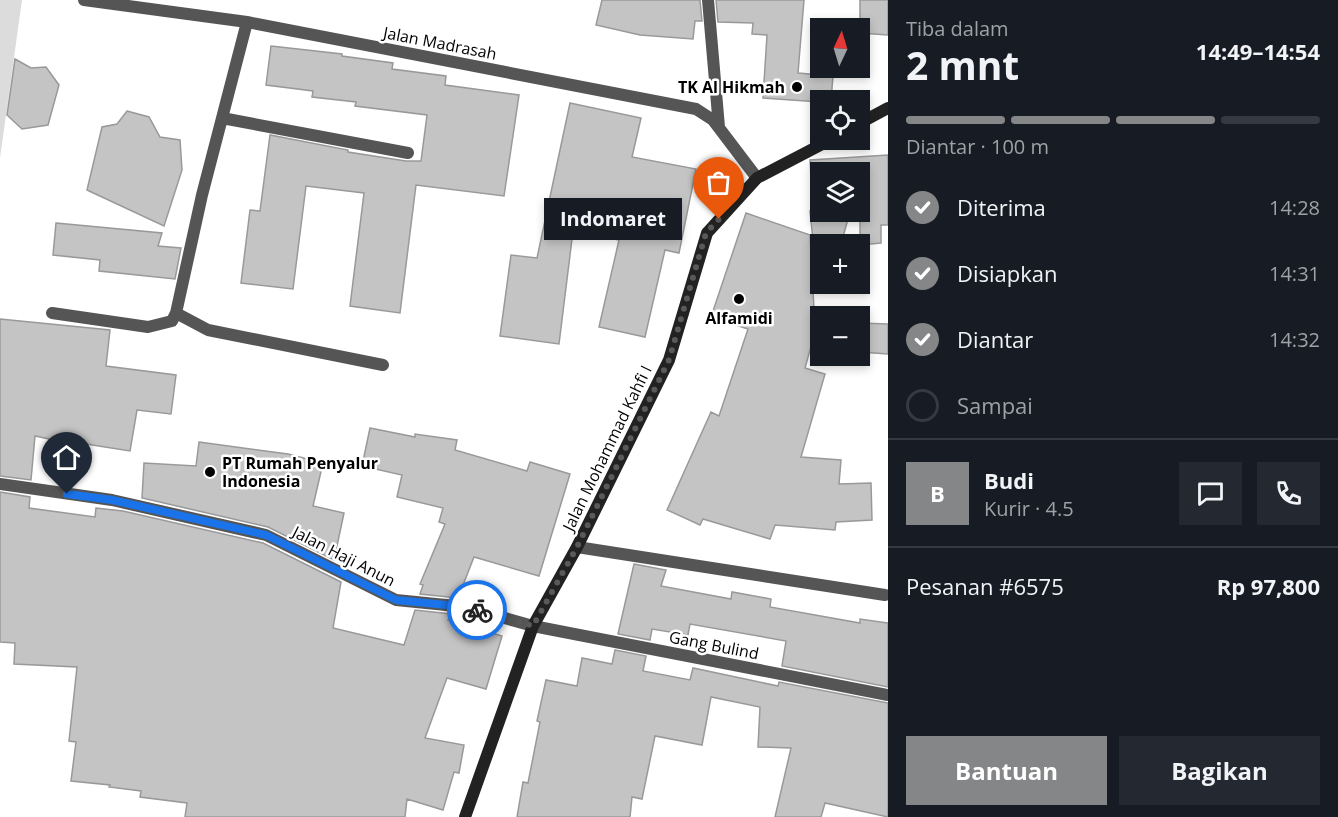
<!DOCTYPE html>
<html lang="id">
<meta charset="utf-8">
<style>
:root{--surface:#171b24;--page:#242831;--text:#f1f3f6;--muted:#9ea1a6;--line:#363941;--accent:#858687}
body{margin:0;font-family:"Open Sans",sans-serif;background:var(--page);color:var(--text);height:100vh;display:flex;flex-direction:column;font-size:22px;white-space:nowrap}
*{box-sizing:border-box;margin:0}
p{font-size:20px;color:var(--muted)}
.icon{flex:none;width:33px;height:33px;fill:none;stroke:currentColor;stroke-width:2;stroke-linecap:round;stroke-linejoin:round}
.map{position:relative;flex:1;overflow:hidden}
.sheet{display:flex;flex-direction:column;background:var(--surface);width:450px}
.sheet>*{flex:none}
.needle{width:39px;rotate:4deg}
.tools{position:absolute;left:810px;top:18px;display:grid;gap:12px}
.tools a{display:grid;place-items:center;width:60px;height:60px;border-radius:0px;background:var(--surface);box-shadow:0 3px 9px #0003;font-size:30px}
.pin{position:absolute;display:grid;place-items:center;width:51px;height:51px;color:#fff;margin:-62px -26px;border-radius:50% 50% 50% 0;rotate:-45deg;box-shadow:0 0 6px #0007}
.pin .icon{rotate:45deg}
.courier{position:absolute;display:grid;place-items:center;width:60px;height:60px;margin:-30px;border:4px solid #1a73e8;border-radius:50%;background:#fff;color:#222;box-shadow:0 2px 8px #0007}
.bubble{position:absolute;height:42px;border-radius:0px;background:var(--surface);box-shadow:0 3px 9px #0003;font-size:20px;font-weight:700;line-height:42px;text-align:center}
.summary em{font-style:normal;font-weight:700}
.summary div{display:flex;flex-direction:column-reverse}
.summary{display:flex;align-items:center;justify-content:space-between;height:102px;padding:0 18px}
h1{font-size:39px;font-weight:700;line-height:45px}
.bar{display:grid;grid-template-columns:repeat(4,1fr);gap:9px 6px;align-content:center;height:72px;padding:0 18px}
.bar i{height:8px;border-radius:4px;background:var(--line)}
.bar .on{background:var(--accent)}
.bar p{grid-column:span 4}
.line{display:flex;align-items:center;gap:15px;padding:0 18px;border-top:2px solid var(--line)}
.line div{flex:1}
.round{display:grid;place-items:center;flex:none;width:63px;height:63px;border-radius:0px;background:var(--page)}
ol{padding:0 18px;list-style:none}
li{display:flex;align-items:center;gap:18px;height:66px}
li p{margin-inline-start:auto}
li .icon{padding:6px;border-radius:50%;background:var(--accent);color:#fff;stroke-width:4}
li:last-child{color:var(--muted)}
li i{width:33px;height:33px;border:3px solid var(--line);border-radius:50%}
.button{display:flex;gap:12px;margin-top:auto;padding:12px 18px}
.button a{flex:1;height:69px;border-radius:0px;background:var(--accent);color:#fff;font-size:24px;font-weight:700;line-height:69px;text-align:center}
.button a+a{background:var(--page);color:var(--text)}
main{display:flex;flex:1;min-height:0}
.map>svg:first-child{display:block}
.green{fill:#dcdcdc}
.building{fill:#c4c4c4;stroke:#999;stroke-width:1.5}
.lines{fill:none;stroke-linecap:round;stroke-linejoin:round}
.minor{stroke:#555;stroke-width:12}
.secondary{stroke:#222;stroke-width:12}
.done{stroke:#595959;stroke-width:6;stroke-dasharray:0 10.8}
.route{stroke:#1a73e8;stroke-width:8}
.poi-dot{fill:#000;stroke:#fff;stroke-width:2}
.labels{text-anchor:middle;dominant-baseline:central;stroke-width:5;stroke-linejoin:round;paint-order:stroke}
.street-label{font-size:16px;fill:#000;stroke:#fff}
.poi-label{font-size:16px;font-weight:bold;fill:#000;stroke:#fff;text-anchor:end}
</style>
<main>
<div class="map">
<svg width="888" height="817" viewBox="0 0 888 817">
<rect width="100%" height="100%" fill="#fff"/>
<!-- green -->
<path class="green" d="M0 0H22L0 158Z"/>
<!-- building -->
<path class="building" d="M602 0H700L702 21H695L693 39 640 35 596 25Z
M716 0H804L798 73 833 76 831 100 820 102 763 98 767 35 752 34 753 23 718 22Z
M860 0H888V35L860 33Z
M271 46 342 54V56L393 63 392 69 446 76 445 85 519 95 504 196 416 185 400 313 350 306 364 193 306 186 293 289 241 283 250 210 260 211 270 135 348 150V152L406 161H421L427 115 355 106 356 102 312 97 313 91 266 85Z
M15 59 31 68 46 67 59 85 48 125 22 129 7 115Z
M570 103 641 118 632 157 696 169 679 253 665 250 645 337 599 327 619 240 573 231 559 344 500 336 511 255 537 258Z
M127 111 149 117 160 137 180 140 182 170 164 226 87 190 102 127 117 124Z
M888 155V225H881V243L860 245V172H820V212H850L841 244H820V249L814 250 810 211 813 210 810 160Z
M746 213 810 235 814 309 821 311 805 368 825 374 801 457 841 460 839 484 871 483 872 520 836 522 835 530 775 525 770 539 703 519 700 525 667 510 711 412 719 416 748 329 711 317Z
M56 223 162 233 158 246 181 248 175 279 99 271 100 260 53 255Z
M0 319 110 330 106 366 176 375 171 414 137 410 130 451 73 442V444L35 436 31 480 0 476Z
M860 323 888 324V354L860 352Z
M370 428 415 437V434L457 440 455 450 527 471 530 462 570 474 539 576 474 557 458 598 420 594 423 585 420 584 445 524 439 522 443 508 397 497 402 475 362 466Z
M199 442 288 454 323 463 313 506 344 513 334 560 268 527 142 498 144 463 196 466Z
M0 492 30 497 29 508 95 517 96 508 123 511 263 543 341 582 333 628 404 645 415 610 451 614 448 620 502 636 486 689 447 678 425 738 464 745 459 773 454 772 443 810 407 799 405 817H185L187 803 140 797 141 791 109 787 110 785 71 781 76 742 69 741 77 667 14 664 15 643 0 642Z
M634 564 666 570 661 586 731 599 732 592 771 599 770 607 860 623V619L888 623V687L782 666 786 641 690 624 688 635 652 629 650 640 618 634Z
M615 650 646 656 643 671 690 680 693 668 778 686 779 682 888 703V817L825 803 821 817H775L791 748 758 747 760 707 711 697 702 745 655 736 642 799 632 797 630 817H517L523 782 528 783 540 722 537 721 546 680 577 686 582 658 612 664Z"/>
<g class="lines">
<!-- minor -->
<path class="minor" d="M84 0 247 22 696 109 713 120 757 178
M708 0 719 127
M222 118 408 153
M52 313 148 327 172 321 176 313 202 195 247 22
M176 313 208 330 383 365
M0 484 112 500 266 535 396 600 466 607 533 626 888 695
M577 547 885 595"/>
<!-- secondary -->
<path class="secondary" d="M860 123 888 108
M465 817 533 626 577 547 669 360 707 233 757 178 830 140"/>
</g>
<g class="lines">
<!-- done -->
<path class="done" d="M477 610 533 626 577 547 669 360 706 233 719 219"/>
<!-- route -->
<path class="route" d="M67 494 112 500 266 535 396 600 466 607 477 610"/>
</g>
<!-- markers -->
<g class="poi-dot">
<circle cx="797" cy="87" r="6"/>
<circle cx="739" cy="299" r="6"/>
<circle cx="210" cy="472" r="6"/>
</g>
<g class="labels">
<!-- street labels -->
<g class="street-label">
<text transform="translate(440 43) rotate(11)">Jalan Madrasah</text>
<text transform="translate(607 448) rotate(-64)">Jalan Mohammad Kahfi I</text>
<text transform="translate(344 556) rotate(27)">Jalan Haji Anun</text>
<text transform="translate(714 645) rotate(11)">Gang Bulind</text>
</g>
<!-- poi labels -->
<g class="poi-label">
<text x="785" y="87">TK Al Hikmah</text>
<text x="739" y="318" text-anchor="middle">Alfamidi</text>
<text x="222" y="463" text-anchor="start">PT Rumah Penyalur<tspan x="222" dy="18">Indonesia</tspan></text>
</g>
</g>
</svg>
<div class="tools">
<a><svg class="needle" viewBox="-14 -14 28 28"><path d="M0-13l5 13h-10z" fill="#e53935"/><path d="M0 13l5-13h-10z" fill="#9ea1a6"/></svg></a>
<a><svg class="icon" aria-label="locate" viewBox="0 0 24 24"><circle cx="12" cy="12" r="6"/><path d="M12 2v4M12 18v4M2 12h4M18 12h4"/></svg></a>
<a><svg class="icon" aria-label="layers" viewBox="0 0 24 24"><path d="M12 4l9 5-9 5-9-5zM3 14l9 5 9-5"/></svg></a>
<a>+</a>
<a>−</a>
</div>
<div class="pin" style="left:719px;top:219px;background:#ea580c"><svg class="icon" aria-label="bag" viewBox="0 0 24 24"><path d="M5 8h14l-1 12H6zM9 8a3 3 0 0 1 6 0"/></svg></div>
<div class="pin" style="left:67px;top:494px;background:#1f2937"><svg class="icon" aria-label="home" viewBox="0 0 24 24"><path d="M3 11l9-7 9 7M6 9v11h12V9"/></svg></div>
<div class="courier" style="left:477px;top:610px"><svg class="icon" aria-label="bike" viewBox="0 0 24 24"><circle cx="6" cy="16" r="4"/><circle cx="18" cy="16" r="4"/><path d="M6 16l4-8h5l3 8M10 8l3 8H6M13 5h3"/></svg></div>
<div class="bubble" style="left:544px;top:198px;width:138px">Indomaret</div>
</div>
<section class="sheet">
<div class="summary"><div><h1>2 mnt</h1><p>Tiba dalam</p></div><em>14:49–14:54</em></div>
<div class="bar"><i class="on"></i><i class="on"></i><i class="on"></i><i></i><p>Diantar · 100 m</p></div>
<ol>
<li><svg class="icon" aria-label="check" viewBox="0 0 24 24"><path d="M5 12l5 5 9-10"/></svg>Diterima<p>14:28</p></li>
<li><svg class="icon" aria-label="check" viewBox="0 0 24 24"><path d="M5 12l5 5 9-10"/></svg>Disiapkan<p>14:31</p></li>
<li><svg class="icon" aria-label="check" viewBox="0 0 24 24"><path d="M5 12l5 5 9-10"/></svg>Diantar<p>14:32</p></li>
<li><i></i>Sampai</li>
</ol>
<div class="line" style="height:108px"><b class="round" style="background:var(--accent);color:#fff">B</b><div><b>Budi</b><p>Kurir · 4.5</p></div><a class="round"><svg class="icon" aria-label="chat" viewBox="0 0 24 24"><path d="M4 5h16v11H9l-5 4z"/></svg></a><a class="round"><svg class="icon" aria-label="phone" viewBox="0 0 24 24"><path d="M5 4h4l2 5-3 2q2 4 5 5l2-3 5 2v4C11 20 4 13 5 4z"/></svg></a></div>
<div class="line" style="height:78px"><div>Pesanan #6575</div><b>Rp 97,800</b></div>
<div class="button"><a>Bantuan</a><a>Bagikan</a></div>
</section>
</main>
